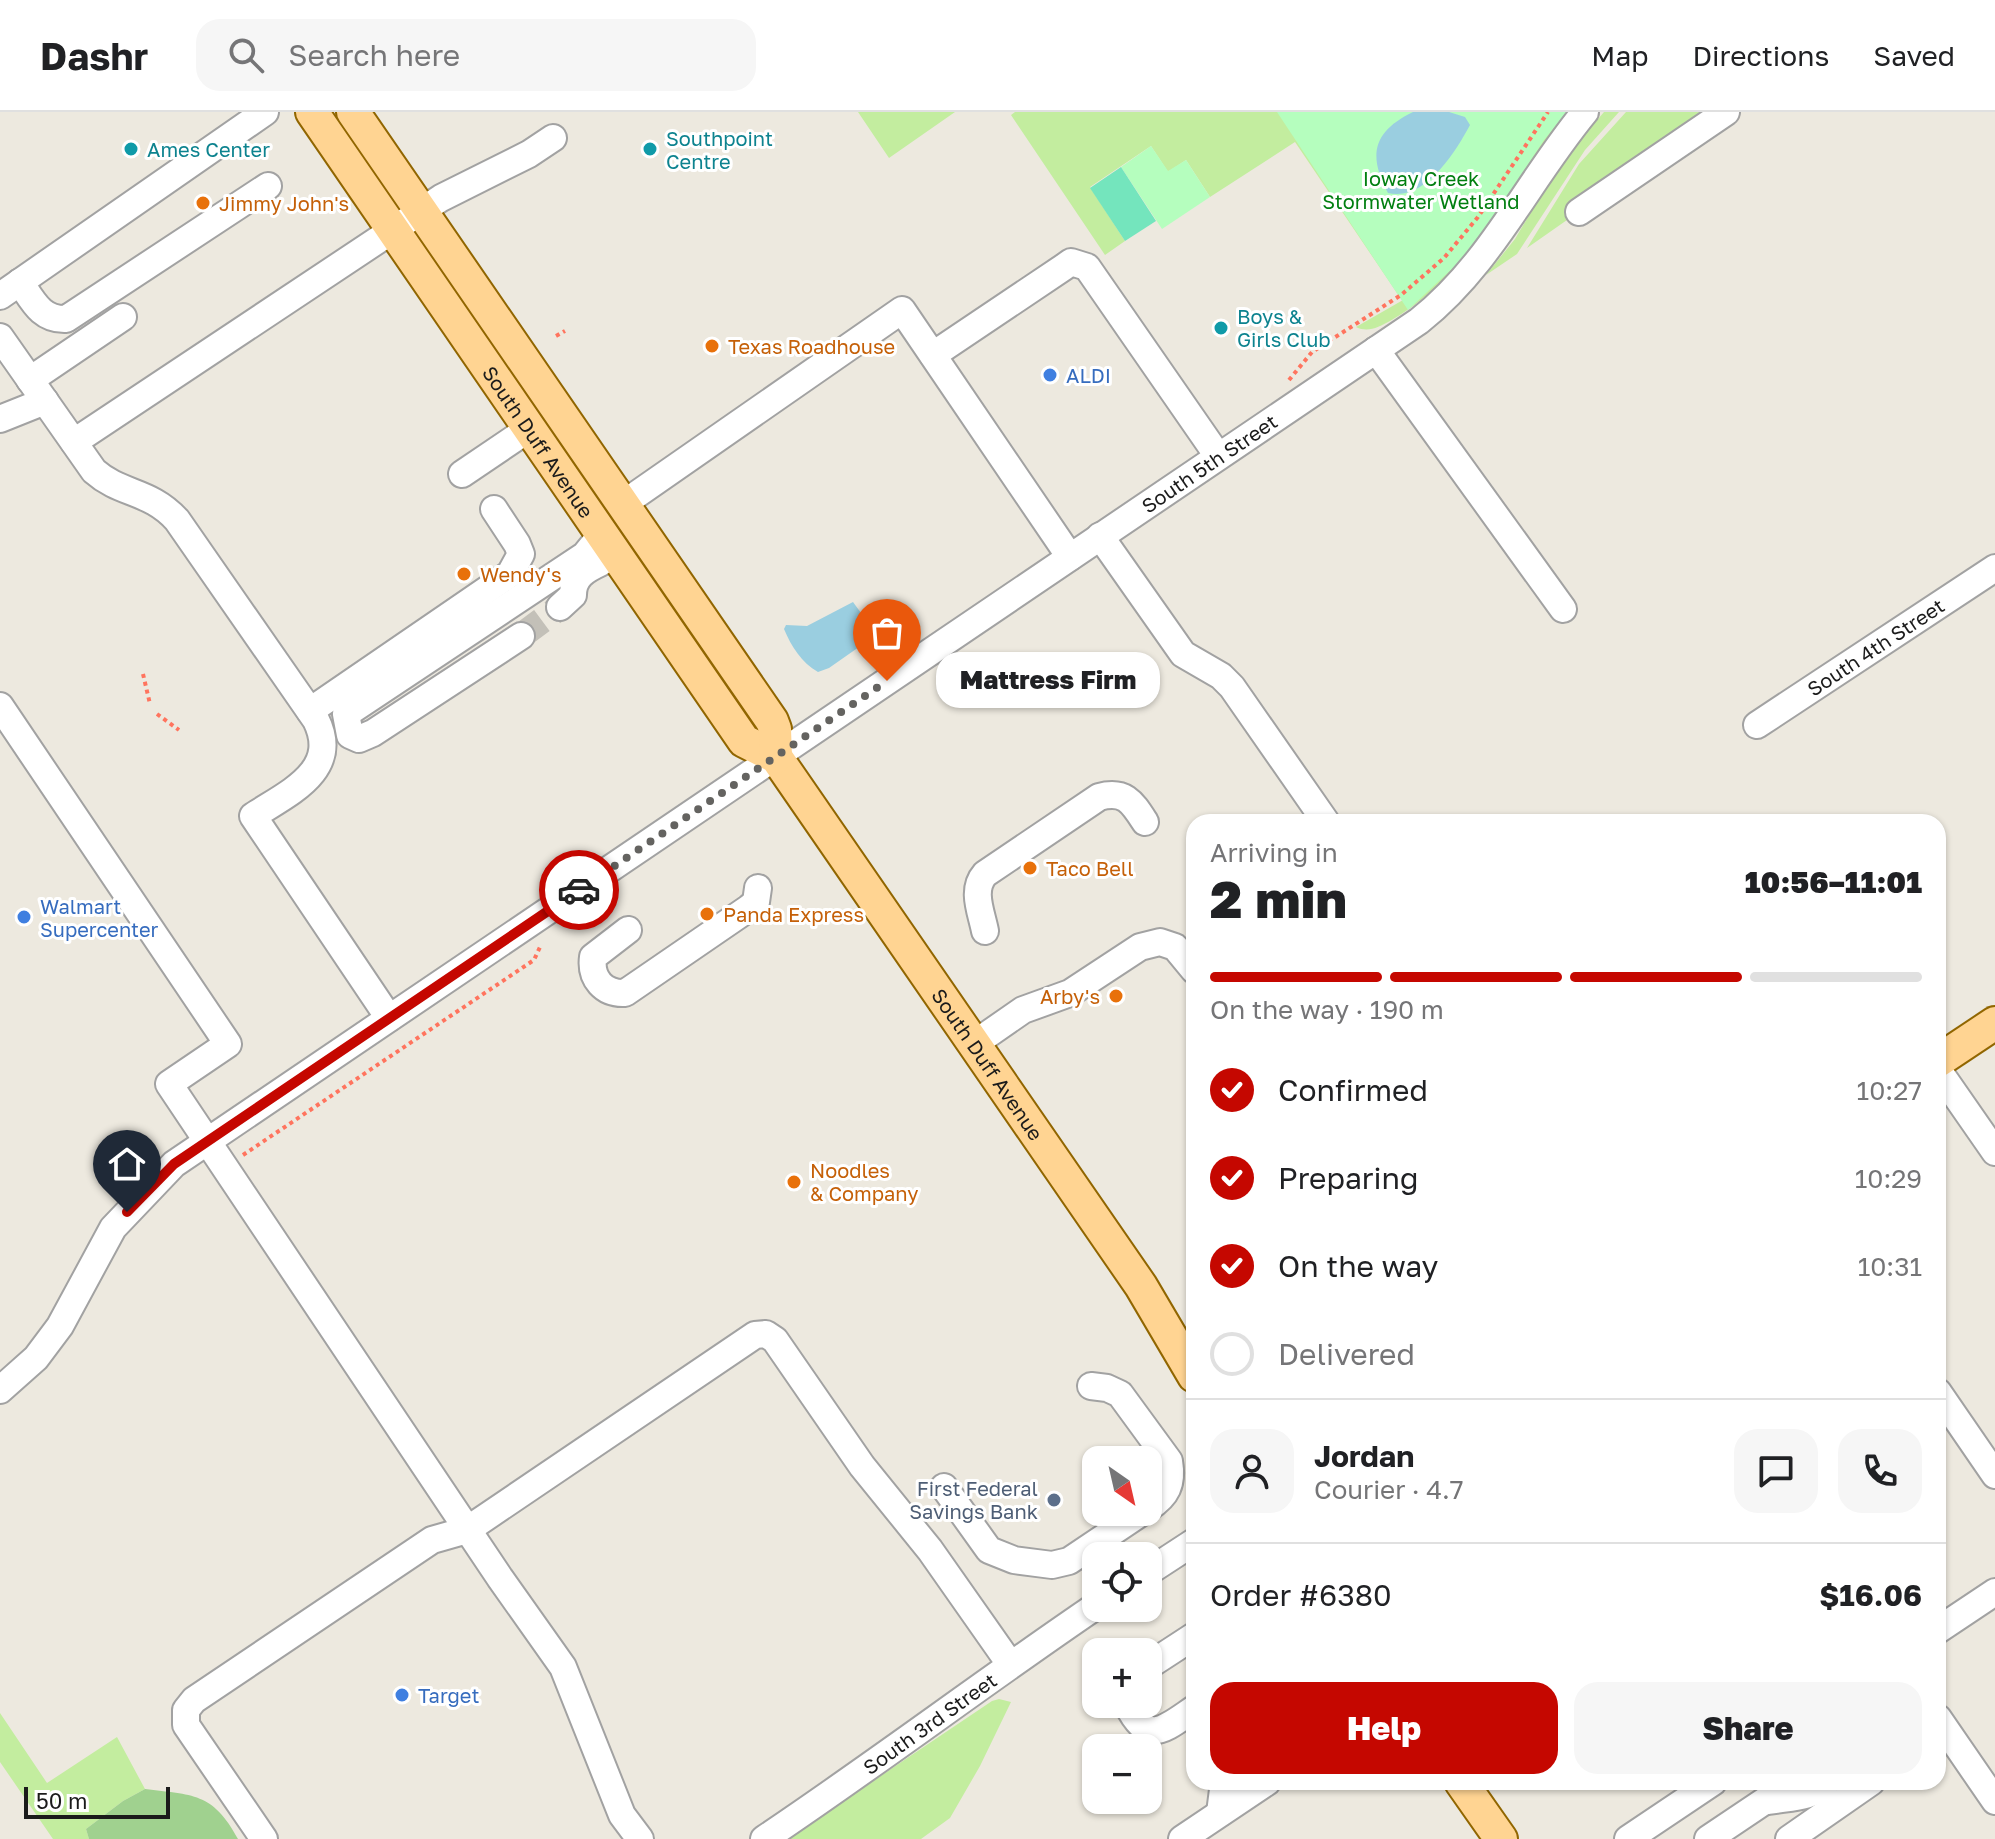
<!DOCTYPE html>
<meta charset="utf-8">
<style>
:root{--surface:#fff;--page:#f6f6f6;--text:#202124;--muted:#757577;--line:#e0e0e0;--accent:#c50700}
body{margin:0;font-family:"Golos Text",sans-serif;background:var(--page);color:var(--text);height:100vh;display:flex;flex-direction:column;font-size:30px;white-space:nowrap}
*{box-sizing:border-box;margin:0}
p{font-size:26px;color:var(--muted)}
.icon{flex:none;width:44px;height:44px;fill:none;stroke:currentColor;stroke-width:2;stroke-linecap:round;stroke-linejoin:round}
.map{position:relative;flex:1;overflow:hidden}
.panel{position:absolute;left:1186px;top:702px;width:760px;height:976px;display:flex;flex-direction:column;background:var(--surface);border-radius:24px;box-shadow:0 2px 6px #0004}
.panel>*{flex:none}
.needle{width:52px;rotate:146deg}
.fabs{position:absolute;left:1082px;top:1334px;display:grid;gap:16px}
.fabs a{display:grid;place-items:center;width:80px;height:80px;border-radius:16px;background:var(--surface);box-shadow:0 2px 6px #0004;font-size:40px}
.scale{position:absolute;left:24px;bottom:20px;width:146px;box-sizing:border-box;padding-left:8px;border:4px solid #1b1b1b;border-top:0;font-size:22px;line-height:28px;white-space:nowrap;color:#1b1b1b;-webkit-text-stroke:6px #fff;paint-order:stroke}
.pin{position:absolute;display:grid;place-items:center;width:68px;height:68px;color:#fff;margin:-82px -34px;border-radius:50% 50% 50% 0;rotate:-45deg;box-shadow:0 0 8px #0007}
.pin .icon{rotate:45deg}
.courier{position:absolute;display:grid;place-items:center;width:80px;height:80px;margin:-40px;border:6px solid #c50700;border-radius:50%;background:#fff;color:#222;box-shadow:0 2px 10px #0007}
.bubble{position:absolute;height:56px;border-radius:24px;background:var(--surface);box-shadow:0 2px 6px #0004;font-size:26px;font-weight:800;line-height:56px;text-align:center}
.overview em{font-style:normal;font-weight:800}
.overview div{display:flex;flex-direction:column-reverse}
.overview{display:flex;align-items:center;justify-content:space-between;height:136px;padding:0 24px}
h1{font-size:52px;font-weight:800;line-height:60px}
.bar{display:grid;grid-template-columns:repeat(4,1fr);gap:12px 8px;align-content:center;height:96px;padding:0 24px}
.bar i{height:10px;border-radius:6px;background:var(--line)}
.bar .current{background:var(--accent)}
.bar p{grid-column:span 4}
.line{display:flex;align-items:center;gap:20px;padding:0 24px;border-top:2px solid var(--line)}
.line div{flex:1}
.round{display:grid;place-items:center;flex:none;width:84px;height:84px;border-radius:24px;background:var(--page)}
ol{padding:0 24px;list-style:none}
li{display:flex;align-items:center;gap:24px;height:88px}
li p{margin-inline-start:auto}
li .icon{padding:8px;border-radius:50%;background:var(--accent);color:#fff;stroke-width:4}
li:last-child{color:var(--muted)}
li i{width:44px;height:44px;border:4px solid var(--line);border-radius:50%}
.button{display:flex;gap:16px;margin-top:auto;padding:16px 24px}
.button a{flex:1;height:92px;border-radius:24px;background:var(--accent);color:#fff;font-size:32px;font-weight:800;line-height:92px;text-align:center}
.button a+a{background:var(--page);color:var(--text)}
header{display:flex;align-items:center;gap:48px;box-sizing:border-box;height:112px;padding:0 40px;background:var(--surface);border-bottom:2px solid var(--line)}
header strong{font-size:38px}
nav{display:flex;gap:44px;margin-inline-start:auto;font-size:28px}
.search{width:560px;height:72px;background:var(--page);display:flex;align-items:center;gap:20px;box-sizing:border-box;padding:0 28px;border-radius:24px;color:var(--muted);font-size:30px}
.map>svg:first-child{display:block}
.grass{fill:#c3ed9f}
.forest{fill:#a0d18f}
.park{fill:#b5febe}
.pitch{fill:#74e5bd}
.water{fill:#9acee0}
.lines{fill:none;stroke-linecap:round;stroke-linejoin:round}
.minor-tunnel{stroke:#c3c0b8;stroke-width:26;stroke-dasharray:26 13;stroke-linecap:butt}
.minor-casing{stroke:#a2a2a2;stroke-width:30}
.major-casing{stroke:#916600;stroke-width:36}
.path{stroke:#ff745e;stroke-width:4;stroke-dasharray:4 4;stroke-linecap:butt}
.minor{stroke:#fff;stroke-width:26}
.major{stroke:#ffd492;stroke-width:32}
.done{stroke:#646360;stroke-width:8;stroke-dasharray:0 14.4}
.route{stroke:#c50700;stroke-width:10}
.culture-dot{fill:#0f9aa8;stroke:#fff;stroke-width:3}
.food-dot{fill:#e8710a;stroke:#fff;stroke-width:3}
.shop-dot{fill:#3f7fe0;stroke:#fff;stroke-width:3}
.service-dot{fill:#5c6f8a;stroke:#fff;stroke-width:3}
.labels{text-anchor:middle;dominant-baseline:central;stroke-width:6;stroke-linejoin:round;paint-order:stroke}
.culture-label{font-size:20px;fill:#0d838f;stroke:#fff;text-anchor:start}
.park-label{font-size:20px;fill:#027f11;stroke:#fff}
.food-label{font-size:20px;fill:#c56008;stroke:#fff;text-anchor:start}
.shop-label{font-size:20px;fill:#366cbe;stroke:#fff;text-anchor:start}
.street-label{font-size:20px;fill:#1b1b1b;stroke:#fff}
.service-label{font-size:20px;fill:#4e5e75;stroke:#fff;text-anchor:end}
</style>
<header>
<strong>Dashr</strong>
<div class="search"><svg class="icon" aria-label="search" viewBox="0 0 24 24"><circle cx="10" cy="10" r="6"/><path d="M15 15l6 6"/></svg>Search here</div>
<nav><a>Map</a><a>Directions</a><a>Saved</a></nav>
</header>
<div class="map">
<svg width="1995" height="1727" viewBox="0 0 1995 1727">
<rect width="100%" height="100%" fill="#ede9df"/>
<!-- grass -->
<path class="grass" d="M858 0H955L889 46Z
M1015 0H1541L1397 181 1295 30 1210 85 1186 48 1168 60 1151 34 1090 75 1125 129 1105 143 1011 3Z
M1567 0C1511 70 1472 163 1390 209 1379 215 1368 221 1356 215L1403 188 1517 51Z
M1604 0H1619L1585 38 1517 142 1486 163 1515 127 1549 69 1575 34Z
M1626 0H1701L1570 90 1566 101 1567 108 1527 136 1579 52Z
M999 1587 1011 1590 980 1654 950 1706 921 1727H787L992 1589Z
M0 1601 47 1671 117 1625 145 1677 123 1689 86 1717 89 1727H53L0 1650Z"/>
<!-- forest -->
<path class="forest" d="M145 1677C192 1683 213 1680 238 1727H89L86 1717 123 1689Z"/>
<!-- park -->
<path class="park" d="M1277 0H1567L1544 28 1472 138 1408 198Z
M1151 34 1168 59 1186 48 1210 85 1162 117 1121 55Z"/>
<!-- pitch -->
<path class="pitch" d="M1121 55 1156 109 1125 129 1090 76Z"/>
<!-- water -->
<path class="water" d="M1413 0H1449L1465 5 1470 13C1455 41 1424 90 1388 81 1367 42 1374 19 1413 0Z
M853 490 872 516 873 522 869 528 829 556 818 560C802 551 791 534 784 517L786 513 807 514Z"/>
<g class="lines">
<!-- minor-tunnel -->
<path class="minor-tunnel" d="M521 524 560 495"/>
<!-- minor casing -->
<g class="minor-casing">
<g id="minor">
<path d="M1579 100 1726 0"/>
<path d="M20 170C33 189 41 208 66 207L268 74"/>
<path d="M0 184 265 0"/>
<path d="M0 225 94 359C121 383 150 378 177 408L316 608C341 659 288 681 253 704L389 906"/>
<path d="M1376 238 1563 497"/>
<path d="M933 243 1064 155 1071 150 1087 155 1218 344"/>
<path d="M30 268 123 205"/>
<path d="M0 307 45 289"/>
<path d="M74 330 441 86 529 42 553 26"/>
<path d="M462 362 530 316"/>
<path d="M623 392 902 198 1070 445"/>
<path d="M1100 424 1183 542 1221 564 1232 575 1326 710"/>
<path d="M560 495 573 483C573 465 585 458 600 451"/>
<path d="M521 524 373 621 359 627 350 623 346 602 585 443 602 422"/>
<path d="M0 594 228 932 169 972 500 1466 563 1555 622 1703 640 1727"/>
<path d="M310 599 510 462 521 442 517 432 494 397"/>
<path id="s1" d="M1757 613 1995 456"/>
<path d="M628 818 593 845C590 867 604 882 625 881L749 796 756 790 758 776"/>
<path d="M985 819C981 799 971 778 985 762L1099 685C1125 678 1132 690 1145 710"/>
<path d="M974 932 1023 898 1070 881 1140 835 1160 830 1175 835 1194 858"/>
<path d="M1938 958 1995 1040"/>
<path d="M1091 1274 1107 1276 1120 1282 1169 1349C1173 1372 1167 1384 1148 1396"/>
<path id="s2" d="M0 1278 36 1246 60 1214 113 1116 174 1052 1419 209C1491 152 1527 70 1585 0"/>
<path d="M1938 1280 1995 1363"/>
<path d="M944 1375 989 1438 1014 1448 1052 1453 1069 1449 1142 1400"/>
<path d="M1148 1460 1194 1430"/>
<path d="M1938 1518 1995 1480"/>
<path d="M1148 1554 1194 1524"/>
<path d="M1127 1592C1148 1634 1163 1618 1194 1597"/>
<path d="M1938 1606 1995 1689"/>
<path d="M1768 1689C1791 1685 1811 1687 1827 1670"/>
<path d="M1220 1701 1224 1670"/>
<path d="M264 1727 186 1613V1598L194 1588 432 1428 467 1418 755 1223 766 1222 775 1228 862 1354 930 1438 1010 1552"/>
<path id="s3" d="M764 1727C876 1652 984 1570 1096 1494"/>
<path d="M1182 1727 1267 1670"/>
<path d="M1628 1727 1713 1670"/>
<path d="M1708 1727 1793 1670"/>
<path d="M1789 1727 1871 1670"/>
</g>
</g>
<!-- major casing -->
<g class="major-casing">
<g id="major">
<path id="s4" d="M312 0 744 629 776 645 1141 1174 1194 1264"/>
<path d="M353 0 772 609 775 617 776 645"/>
<path d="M1938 949 1995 911"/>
<path d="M1461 1670 1501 1727"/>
</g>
</g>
<!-- path -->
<path class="path" d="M556 224 565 219
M1289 268 1312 240 1401 183 1444 146 1478 105 1548 0
M143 562 150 592
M157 602 179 618
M243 1043 534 848 540 835"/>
<!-- minor -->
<use href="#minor" class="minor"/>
<!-- major -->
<use href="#major" class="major"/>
</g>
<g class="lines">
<!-- done -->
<path class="done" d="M579 778 887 569"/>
<!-- route -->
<path class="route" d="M127 1100 174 1052 579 778"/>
</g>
<!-- markers -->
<g class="culture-dot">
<circle cx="131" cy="37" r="8"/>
<circle cx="650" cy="37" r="8"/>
<circle cx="1221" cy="216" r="8"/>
</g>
<g class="food-dot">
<circle cx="203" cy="91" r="8"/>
<circle cx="712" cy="234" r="8"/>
<circle cx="464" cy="462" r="8"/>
<circle cx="1030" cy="756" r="8"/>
<circle cx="707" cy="802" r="8"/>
<circle cx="1116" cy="884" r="8"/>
<circle cx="794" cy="1070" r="8"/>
</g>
<g class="shop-dot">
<circle cx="1050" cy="263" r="8"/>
<circle cx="24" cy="805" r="8"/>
<circle cx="402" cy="1583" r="8"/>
</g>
<circle class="service-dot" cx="1054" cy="1388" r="8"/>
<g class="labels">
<!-- culture labels -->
<g class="culture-label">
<text x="666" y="26">Southpoint<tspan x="666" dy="23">Centre</tspan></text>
<text x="147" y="37">Ames Center</text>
<text x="1237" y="204">Boys &amp;<tspan x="1237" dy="23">Girls Club</tspan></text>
</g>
<!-- park labels -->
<g class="park-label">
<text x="1421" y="66">Ioway Creek<tspan x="1421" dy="23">Stormwater Wetland</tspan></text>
</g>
<!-- food labels -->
<g class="food-label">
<text x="219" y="91">Jimmy John's</text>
<text x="728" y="234">Texas Roadhouse</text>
<text x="480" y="462">Wendy's</text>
<text x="1046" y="756">Taco Bell</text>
<text x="723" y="802">Panda Express</text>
<text x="1100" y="884" text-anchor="end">Arby's</text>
<text x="810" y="1058">Noodles<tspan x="810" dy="23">&amp; Company</tspan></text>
</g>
<!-- shop labels -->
<g class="shop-label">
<text x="1066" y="263">ALDI</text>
<text x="40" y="794">Walmart<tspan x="40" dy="23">Supercenter</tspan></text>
<text x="418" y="1583">Target</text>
</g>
<!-- street labels -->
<g class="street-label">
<text stroke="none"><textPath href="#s4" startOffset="400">South Duff Avenue</textPath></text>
<text stroke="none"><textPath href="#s2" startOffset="1538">South 5th Street</textPath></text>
<text stroke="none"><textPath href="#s1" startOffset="142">South 4th Street</textPath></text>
<text stroke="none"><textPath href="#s4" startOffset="1172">South Duff Avenue</textPath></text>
<text stroke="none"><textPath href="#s3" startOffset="202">South 3rd Street</textPath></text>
</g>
<!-- service labels -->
<g class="service-label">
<text x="1038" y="1376">First Federal<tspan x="1038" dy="23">Savings Bank</tspan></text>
</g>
</g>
</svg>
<div class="fabs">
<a><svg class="needle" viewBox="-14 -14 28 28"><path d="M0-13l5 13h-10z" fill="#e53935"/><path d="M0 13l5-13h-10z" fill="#757577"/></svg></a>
<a><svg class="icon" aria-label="locate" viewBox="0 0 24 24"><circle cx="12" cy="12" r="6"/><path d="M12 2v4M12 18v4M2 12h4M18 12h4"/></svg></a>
<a>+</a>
<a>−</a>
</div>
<div class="scale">50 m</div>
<div class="pin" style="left:887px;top:569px;background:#ea580c"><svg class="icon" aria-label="bag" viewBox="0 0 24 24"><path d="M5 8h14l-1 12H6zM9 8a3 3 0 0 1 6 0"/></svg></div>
<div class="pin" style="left:127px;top:1100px;background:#1f2937"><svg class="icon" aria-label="home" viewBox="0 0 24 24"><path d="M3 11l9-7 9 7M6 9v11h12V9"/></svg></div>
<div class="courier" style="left:579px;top:778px"><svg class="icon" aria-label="car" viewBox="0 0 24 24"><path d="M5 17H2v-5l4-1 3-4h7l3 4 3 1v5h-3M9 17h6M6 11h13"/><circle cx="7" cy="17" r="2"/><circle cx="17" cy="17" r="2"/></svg></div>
<div class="bubble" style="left:936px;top:540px;width:224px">Mattress Firm</div>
<section class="panel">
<div class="overview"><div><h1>2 min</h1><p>Arriving in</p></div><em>10:56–11:01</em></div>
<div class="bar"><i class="current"></i><i class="current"></i><i class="current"></i><i></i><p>On the way · 190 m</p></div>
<ol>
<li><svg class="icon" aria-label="check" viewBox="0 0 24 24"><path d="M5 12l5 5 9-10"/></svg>Confirmed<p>10:27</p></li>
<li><svg class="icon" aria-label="check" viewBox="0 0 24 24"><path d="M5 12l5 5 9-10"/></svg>Preparing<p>10:29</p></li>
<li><svg class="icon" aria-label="check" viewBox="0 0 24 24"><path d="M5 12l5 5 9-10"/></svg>On the way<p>10:31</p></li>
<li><i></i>Delivered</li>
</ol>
<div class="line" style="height:144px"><a class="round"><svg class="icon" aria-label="person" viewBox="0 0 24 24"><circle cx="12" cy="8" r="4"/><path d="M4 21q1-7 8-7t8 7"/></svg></a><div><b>Jordan</b><p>Courier · 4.7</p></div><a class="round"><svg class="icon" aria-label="chat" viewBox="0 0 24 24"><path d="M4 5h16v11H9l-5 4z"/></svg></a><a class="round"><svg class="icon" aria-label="phone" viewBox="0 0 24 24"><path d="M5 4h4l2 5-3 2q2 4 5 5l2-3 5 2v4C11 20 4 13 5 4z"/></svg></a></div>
<div class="line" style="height:104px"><div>Order #6380</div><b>$16.06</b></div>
<div class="button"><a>Help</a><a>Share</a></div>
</section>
</div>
